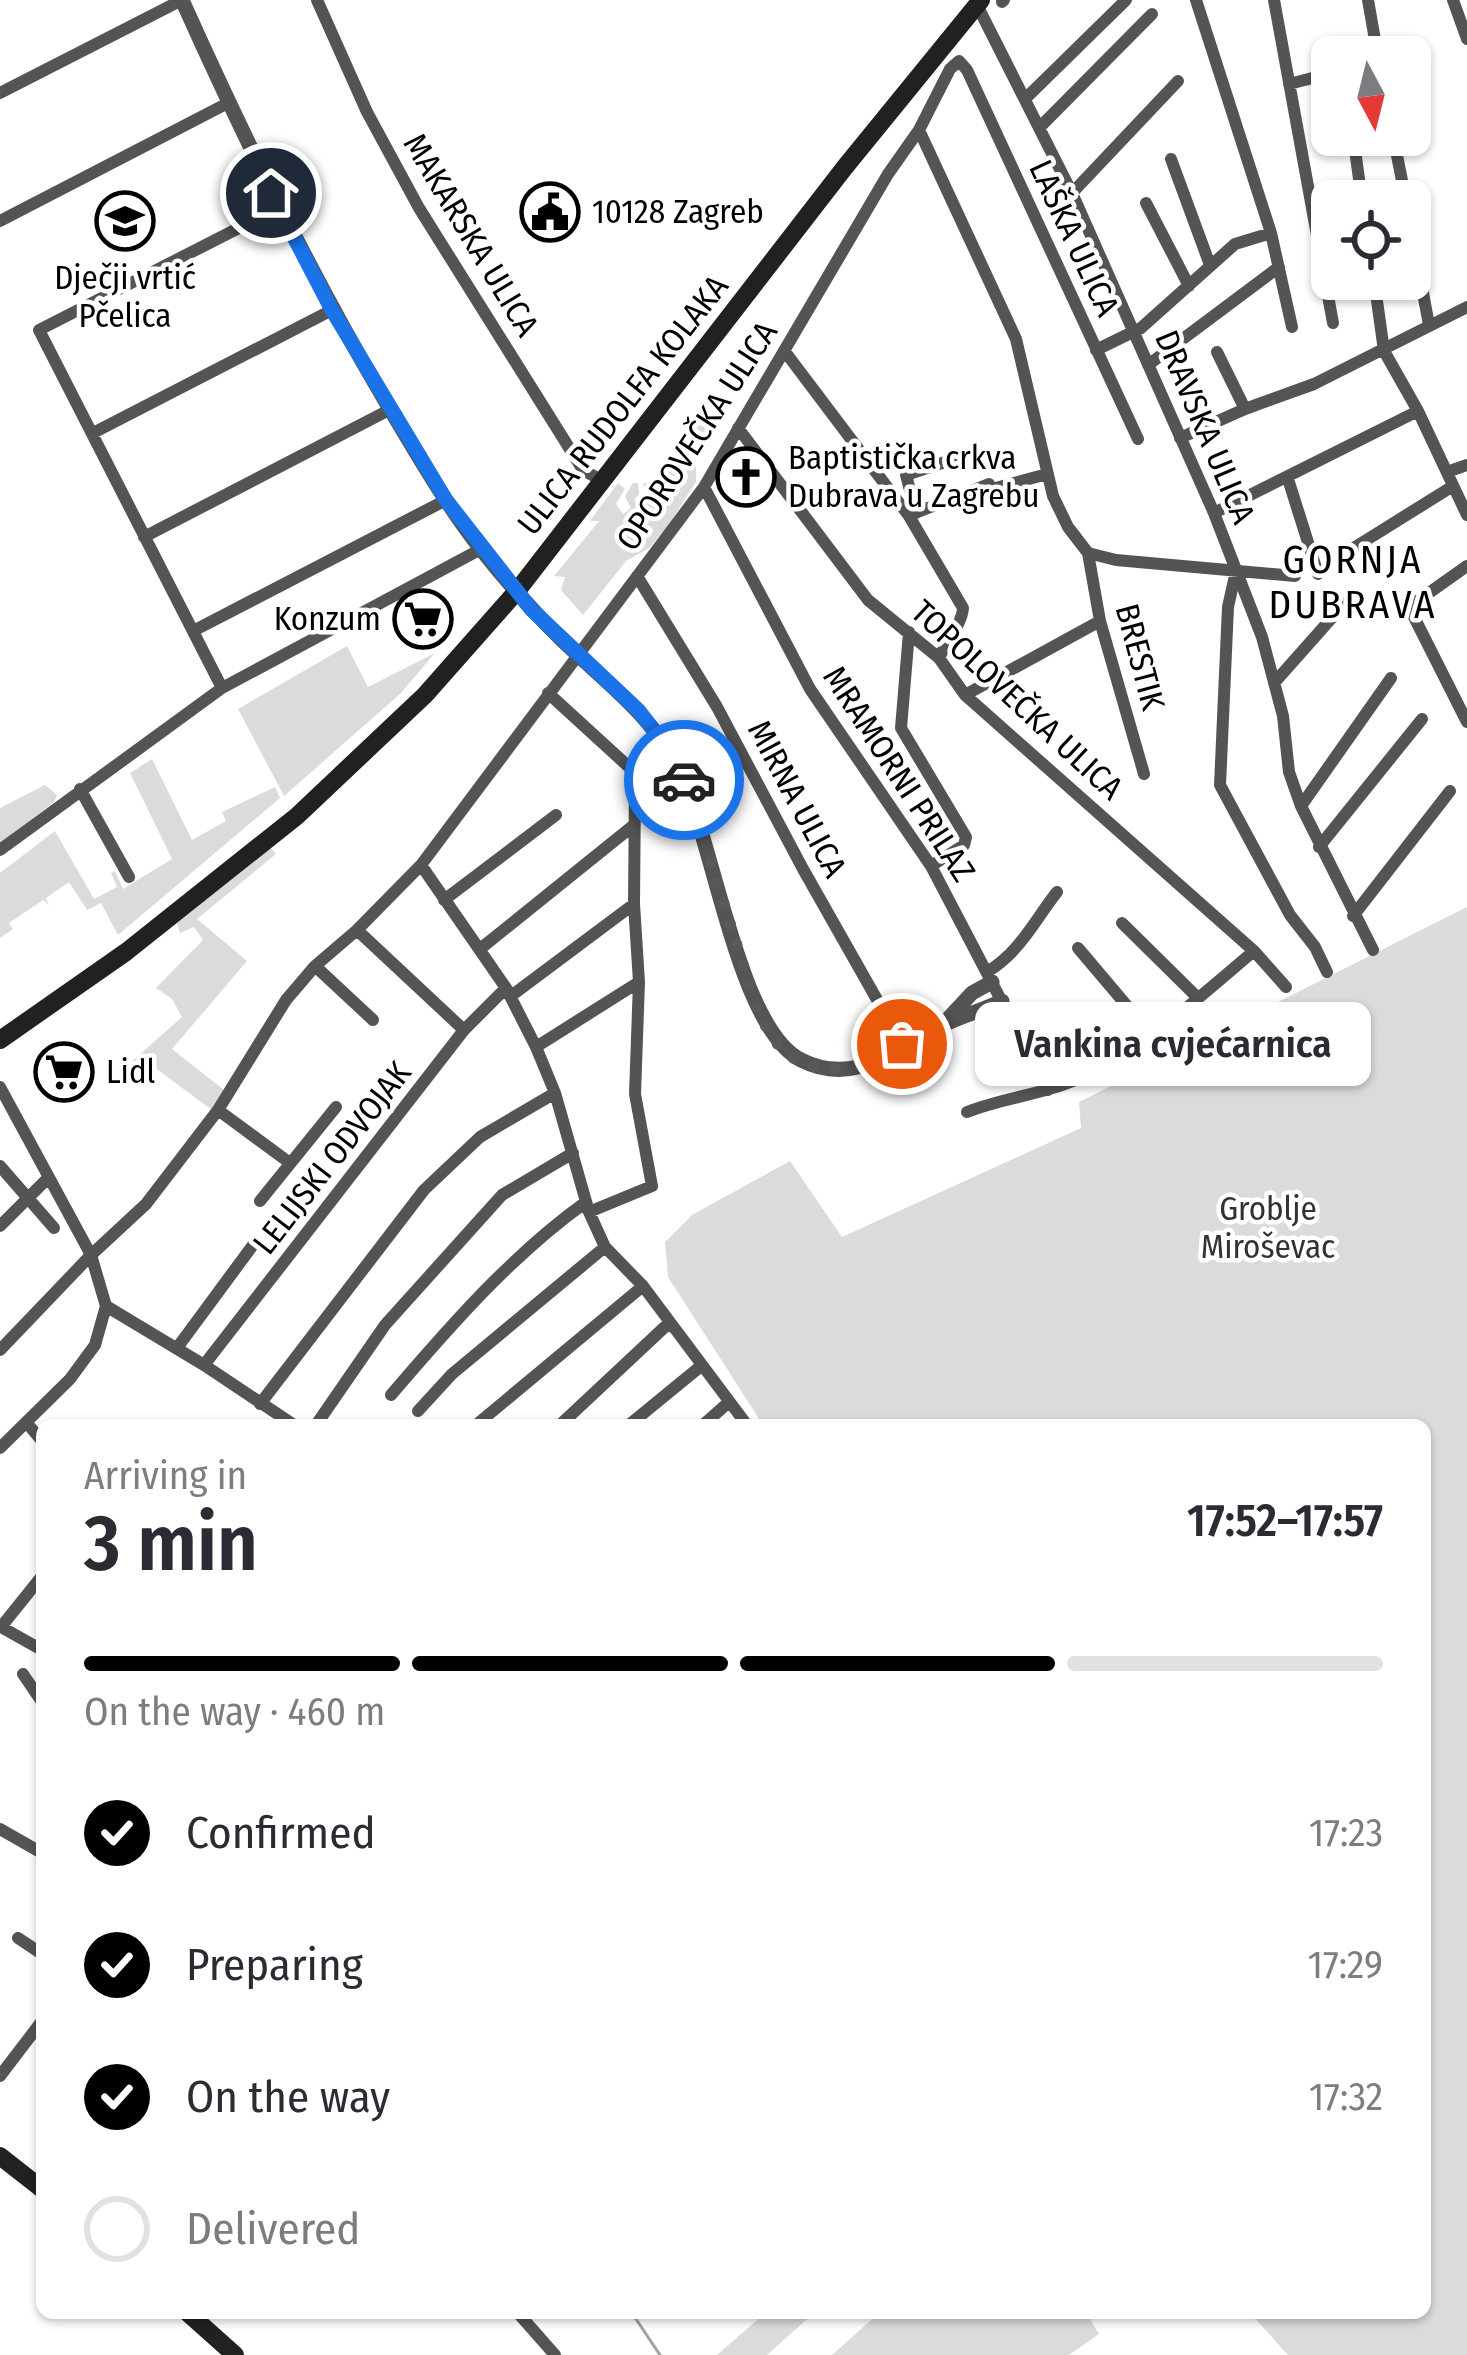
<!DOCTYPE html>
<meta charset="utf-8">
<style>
:root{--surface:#fff;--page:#f7f7f7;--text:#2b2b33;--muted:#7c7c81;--line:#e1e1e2;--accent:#000}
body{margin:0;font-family:"Fira Sans Condensed",sans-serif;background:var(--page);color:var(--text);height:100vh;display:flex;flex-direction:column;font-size:45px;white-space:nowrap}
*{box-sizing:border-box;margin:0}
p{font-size:39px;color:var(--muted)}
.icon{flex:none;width:66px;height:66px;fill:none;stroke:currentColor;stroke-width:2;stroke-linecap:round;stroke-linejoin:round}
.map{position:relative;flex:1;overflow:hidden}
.side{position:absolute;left:36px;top:1419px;width:1395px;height:900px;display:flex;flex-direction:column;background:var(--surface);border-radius:18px;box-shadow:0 3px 9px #0004}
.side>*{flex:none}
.needle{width:78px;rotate:173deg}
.tools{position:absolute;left:1311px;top:36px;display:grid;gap:24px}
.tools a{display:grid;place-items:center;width:120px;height:120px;border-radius:18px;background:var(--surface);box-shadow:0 3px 9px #0004;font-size:60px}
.pin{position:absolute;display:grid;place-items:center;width:102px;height:102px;color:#fff;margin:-51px;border:6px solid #fff;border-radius:50%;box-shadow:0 3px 12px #0007}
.courier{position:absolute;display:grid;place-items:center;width:120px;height:120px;margin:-60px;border:9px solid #1a73e8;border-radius:50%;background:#fff;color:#222;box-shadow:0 3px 15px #0007}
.bubble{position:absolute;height:84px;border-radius:18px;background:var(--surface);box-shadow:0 3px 9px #0004;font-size:39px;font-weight:600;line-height:84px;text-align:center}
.overview em{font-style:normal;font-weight:600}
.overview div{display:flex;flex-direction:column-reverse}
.overview{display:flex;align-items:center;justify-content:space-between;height:204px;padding:0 48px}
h1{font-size:78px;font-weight:600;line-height:90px}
.bar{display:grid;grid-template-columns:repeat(4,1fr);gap:18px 12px;align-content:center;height:144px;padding:0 48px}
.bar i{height:15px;border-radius:9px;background:var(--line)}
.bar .on{background:var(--accent)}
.bar p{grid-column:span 4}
ol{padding:0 48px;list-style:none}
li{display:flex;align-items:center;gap:36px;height:132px}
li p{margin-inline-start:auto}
li .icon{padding:12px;border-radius:50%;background:var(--accent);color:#fff;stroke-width:4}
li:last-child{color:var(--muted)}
li i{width:66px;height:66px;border:6px solid var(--line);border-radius:50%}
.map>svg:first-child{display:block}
.green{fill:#dbdbdb}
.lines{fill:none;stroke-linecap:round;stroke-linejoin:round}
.stream{stroke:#a2a2a2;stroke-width:3}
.minor{stroke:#545454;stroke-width:12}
.tertiary{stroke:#545454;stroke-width:15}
.secondary{stroke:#212121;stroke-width:18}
.done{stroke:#595959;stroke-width:12;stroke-dasharray:0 21.6}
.route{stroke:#1a73e8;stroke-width:15}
.labels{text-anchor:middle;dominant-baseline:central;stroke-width:9;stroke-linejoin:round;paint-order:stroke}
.poi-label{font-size:33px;fill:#000;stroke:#fff;text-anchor:start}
.street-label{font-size:33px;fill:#000;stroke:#fff}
.park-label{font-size:33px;fill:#323232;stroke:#fff}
.quarter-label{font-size:39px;letter-spacing:3px;fill:#000;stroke:#fff}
</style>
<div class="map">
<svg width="1467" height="2355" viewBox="0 0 1467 2355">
<rect width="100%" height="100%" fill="#fff"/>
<!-- green -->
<path class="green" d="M703 418 711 431 706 451 696 460V482L669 524 649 548 626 561 583 615 561 590 565 577 554 576 599 521H590L618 483 625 489 616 504 623 514 631 508 625 496 633 483H638L639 494 634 500 639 503 646 494 643 483 653 482Z
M347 646 368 687 435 653 400 694 284 796 238 709Z
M152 759 192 840 226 821 222 812 275 787 280 798 118 935 101 903 87 910 69 882 46 898 49 905 43 900 9 923 13 929 0 938V873L55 831 94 899 117 887 111 873 115 871 123 889 172 859 130 773Z
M45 785 57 795 54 802 0 843V808Z
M271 848 276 854 197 919 247 961 172 1049 224 1090 212 1110 154 1067 146 1073 140 1066 132 1070 129 1064 182 1017 172 999 156 988 203 940 194 927 180 933 177 923Z
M1467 907V2355H1288L1250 2313H1425V1425H763L668 1277 665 1242 692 1215 790 1161 842 1237 1081 1128 1079 1102Z
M765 2313H814L767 2355H717Z
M879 2313H1086L1099 2334 1069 2355H832Z"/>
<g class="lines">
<!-- stream -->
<path class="stream" d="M632 2313 660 2355"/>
<!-- minor -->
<path class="minor" d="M317 0 367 112 419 208 583 470 603 481
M1196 0 1271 233 1292 327
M1274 0 1333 323
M1368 0 1378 57
M1453 0 1467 39
M1002 2 1004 0
M977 5 1072 193 1214 513 1262 637 1283 716 1289 772 1301 806 1373 950
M1289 84 1332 73
M0 93 182 0
M1026 98 1126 0
M1040 127 1152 14
M919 130 1016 339 1053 496 1068 527 1088 553 1100 621 1144 774
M1353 135 1362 201
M1393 135 1406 201
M1171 159 1210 265
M1072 193 1178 81
M1146 203 1189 286
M0 221 228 103
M1410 223 1429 325
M1374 279 1384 351 1418 411 1467 515
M1096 350 1141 328 1235 244 1271 233
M1217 352 1245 409
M786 353 909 516 963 608C962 624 946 642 939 658
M1148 365 1279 267
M738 428 868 600 939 658 965 695 1254 951 1286 987
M93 433 332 310
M1180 438 1245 409 1314 384 1467 307
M1447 472 1467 465
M1288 479 1318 574
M704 487 810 689 931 866 1048 1090
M992 489 1047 474
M916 513 906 475 957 458
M1214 513 1418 411
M910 515 989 484
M144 537 391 409
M1088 553 1116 560 1295 576
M1344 554 1453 486
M1467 566 1409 607 1467 722
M1236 571 1228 607 1220 785 1290 915 1315 947 1327 972
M637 576 717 707 803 869 905 1049
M193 631 446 500
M909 632 901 728 966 837 964 845 931 866
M1274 683 1345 603
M222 688 39 330 278 208
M548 693 630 768 635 786 634 904 639 982 635 1094 652 1186 589 1212
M965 695 1100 621
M80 789 129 877
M1301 806 1391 678
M1319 847 1422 719
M0 850 222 688 481 549
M421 865 506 988 536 1047 555 1093 589 1212 605 1247 643 1286 747 1425
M444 900 556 815
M1353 916 1450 791
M1122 923 1198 998
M357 930 464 1030
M1078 948 1150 1033
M480 949 634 825
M315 966 373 1020
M987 972C1021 951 1034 921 1057 892
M511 996 634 904
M536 1047 639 982
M0 1087 91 1255 106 1306 204 1365 294 1425
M218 1110 290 1163
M967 1112C1002 1098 1039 1095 1073 1081 1140 1053 1199 997 1254 951
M0 1166 54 1228
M260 1201 336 1107
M0 1226 47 1179
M177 1348 253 1245
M0 1350 91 1255 146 1204 218 1110 286 1000 315 966 357 930 421 865 704 487 888 174 919 130 950 69 959 61 967 70 1138 439
M204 1365 464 1030 506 988
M391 1395C450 1326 512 1255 586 1202
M260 1404 424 1190 480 1137 555 1093
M418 1411 452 1374 605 1247
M26 1422 42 1441
M316 1425 385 1325 502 1195 573 1153
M476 1425 643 1286
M560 1425 669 1323
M629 1425 701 1366
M703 1425 729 1402
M0 1448 70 1379 95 1345 106 1306
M42 1576 1 1627 42 1650
M23 1674 42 1702
M0 1829 42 1853
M18 1938 42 1954
M0 2076 42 2021
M518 2313 555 2355"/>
<!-- tertiary -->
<path class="tertiary" d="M182 0C243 136 307 268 383 397 414 449 444 502 481 549 511 587 544 624 579 656 615 689 653 720 676 764 713 832 736 1027 801 1060 856 1088 897 1047 943 1025 962 1016 983 1010 1002 1001
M945 1022 972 993 992 982"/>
<!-- secondary -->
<path class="secondary" d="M0 1040 126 952 297 816 425 695 517 591 845 167 981 0
M0 2156 42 2189
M188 2313 235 2355"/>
</g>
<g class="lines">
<!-- done -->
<path class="done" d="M684 780C702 833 718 887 735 940 746 973 755 1015 777 1043 810 1083 867 1070 905 1048L902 1044"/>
<!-- route -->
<path class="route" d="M271 193 332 310 446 500 531 609 639 711 664 743 684 780"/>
</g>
<!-- icons -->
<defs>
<g id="civic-ring" transform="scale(3)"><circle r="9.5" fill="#fff" stroke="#000" stroke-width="1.5"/><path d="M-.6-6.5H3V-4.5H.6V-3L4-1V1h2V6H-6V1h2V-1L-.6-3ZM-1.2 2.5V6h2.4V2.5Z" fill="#000"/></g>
<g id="school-ring" transform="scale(3)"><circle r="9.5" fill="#fff" stroke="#000" stroke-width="1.5"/><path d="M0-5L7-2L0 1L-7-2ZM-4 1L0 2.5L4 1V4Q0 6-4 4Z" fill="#000"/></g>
<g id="church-ring" transform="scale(3)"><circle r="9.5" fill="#fff" stroke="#000" stroke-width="1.5"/><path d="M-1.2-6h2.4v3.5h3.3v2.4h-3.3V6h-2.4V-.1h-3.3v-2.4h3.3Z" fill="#000"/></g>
<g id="supermarket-ring" transform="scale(3)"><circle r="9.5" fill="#fff" stroke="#000" stroke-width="1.5"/><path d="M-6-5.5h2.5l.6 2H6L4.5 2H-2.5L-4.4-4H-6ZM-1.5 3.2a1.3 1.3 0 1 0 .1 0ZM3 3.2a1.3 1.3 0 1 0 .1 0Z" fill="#000"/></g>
</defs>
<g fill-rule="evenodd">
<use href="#civic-ring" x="550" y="212"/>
<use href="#school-ring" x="125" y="221"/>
<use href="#church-ring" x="746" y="477"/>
<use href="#supermarket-ring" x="423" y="619"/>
<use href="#supermarket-ring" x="64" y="1072"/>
</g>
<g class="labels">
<!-- poi labels -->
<g class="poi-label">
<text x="592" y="212">10128 Zagreb</text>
<text x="125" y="278" text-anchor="middle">Dječji vrtić<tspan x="125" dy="38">Pčelica</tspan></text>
<text x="788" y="458">Baptistička crkva<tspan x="788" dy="38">Dubrava u Zagrebu</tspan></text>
<text x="381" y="619" text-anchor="end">Konzum</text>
<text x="106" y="1072">Lidl</text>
</g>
<!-- street labels -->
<g class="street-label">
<text transform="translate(471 235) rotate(59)">MAKARSKA ULICA</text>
<text transform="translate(1074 238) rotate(65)">LAŠKA ULICA</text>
<text transform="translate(623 405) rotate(-52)">ULICA RUDOLFA KOLAKA</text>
<text transform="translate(1205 427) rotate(67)">DRAVSKA ULICA</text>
<text transform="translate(697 436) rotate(-57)">OPOROVEČKA ULICA</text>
<text transform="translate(1140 657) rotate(75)">BRESTIK</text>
<text transform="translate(1017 700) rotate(43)">TOPOLOVEČKA ULICA</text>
<text transform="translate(899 774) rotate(57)">MRAMORNI PRILAZ</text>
<text transform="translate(797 799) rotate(62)">MIRNA ULICA</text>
<text transform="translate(332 1158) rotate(-52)">LELIJSKI ODVOJAK</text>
</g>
<!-- park labels -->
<g class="park-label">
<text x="1268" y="1209">Groblje<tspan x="1268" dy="38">Miroševac</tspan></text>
</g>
<!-- quarter labels -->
<g class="quarter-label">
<text x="1353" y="560">GORNJA<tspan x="1353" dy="45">DUBRAVA</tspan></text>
</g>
</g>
</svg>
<div class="tools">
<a><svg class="needle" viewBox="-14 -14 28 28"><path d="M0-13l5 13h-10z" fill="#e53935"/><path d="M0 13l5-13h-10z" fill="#7c7c81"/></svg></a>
<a><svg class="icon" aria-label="locate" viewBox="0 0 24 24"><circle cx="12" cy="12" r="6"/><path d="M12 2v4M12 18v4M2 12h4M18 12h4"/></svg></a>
</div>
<div class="pin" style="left:902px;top:1044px;background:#ea580c"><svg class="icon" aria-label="bag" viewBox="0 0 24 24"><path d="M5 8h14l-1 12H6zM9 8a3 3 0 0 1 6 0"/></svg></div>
<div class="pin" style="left:271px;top:193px;background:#1f2937"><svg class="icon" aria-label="home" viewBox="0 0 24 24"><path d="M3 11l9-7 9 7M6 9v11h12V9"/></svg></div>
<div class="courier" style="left:684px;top:780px"><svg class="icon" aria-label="car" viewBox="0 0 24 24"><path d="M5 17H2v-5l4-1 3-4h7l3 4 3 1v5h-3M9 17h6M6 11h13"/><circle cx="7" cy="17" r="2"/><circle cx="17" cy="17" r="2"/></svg></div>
<div class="bubble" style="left:975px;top:1002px;width:396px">Vankina cvjećarnica</div>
<section class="side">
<div class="overview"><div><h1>3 min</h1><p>Arriving in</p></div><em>17:52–17:57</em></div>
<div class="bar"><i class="on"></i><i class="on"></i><i class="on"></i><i></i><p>On the way · 460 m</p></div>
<ol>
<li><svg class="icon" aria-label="check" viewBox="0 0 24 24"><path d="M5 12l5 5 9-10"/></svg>Confirmed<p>17:23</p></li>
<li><svg class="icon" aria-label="check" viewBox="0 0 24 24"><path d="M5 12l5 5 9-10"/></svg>Preparing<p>17:29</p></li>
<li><svg class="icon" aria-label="check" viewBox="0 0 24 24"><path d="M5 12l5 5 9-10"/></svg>On the way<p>17:32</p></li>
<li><i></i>Delivered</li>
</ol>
</section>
</div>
